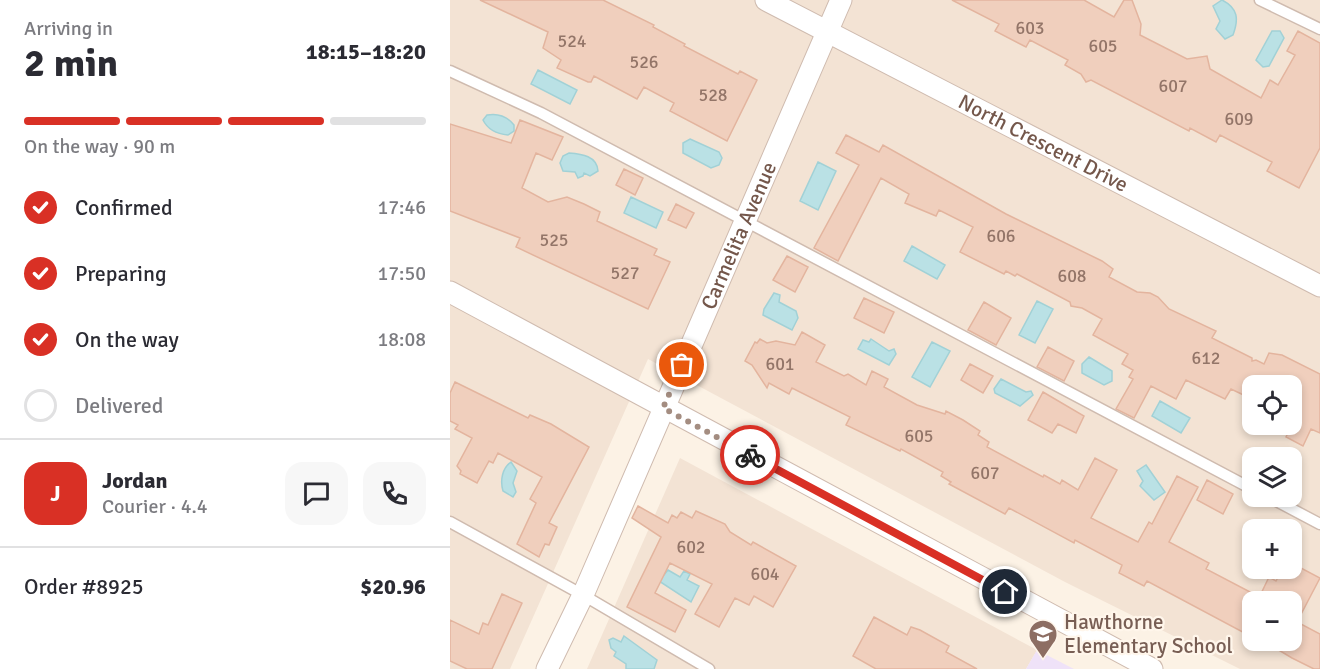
<!DOCTYPE html>
<meta charset="utf-8">
<style>
:root{--surface:#fff;--page:#f7f7f7;--text:#2b2b33;--muted:#7c7c81;--line:#e1e1e2;--accent:#d93025}
body{margin:0;font-family:Signika,sans-serif;background:var(--page);color:var(--text);height:100vh;display:flex;flex-direction:column;font-size:22px;white-space:nowrap}
*{box-sizing:border-box;margin:0}
p{font-size:20px;color:var(--muted)}
.icon{flex:none;width:33px;height:33px;fill:none;stroke:currentColor;stroke-width:2;stroke-linecap:round;stroke-linejoin:round}
.map{position:relative;flex:1;overflow:hidden}
.side{display:flex;flex-direction:column;background:var(--surface);width:450px}
.side>*{flex:none}
.fabs{position:absolute;left:792px;top:375px;display:grid;gap:12px}
.fabs a{display:grid;place-items:center;width:60px;height:60px;border-radius:12px;background:var(--surface);box-shadow:0 3px 9px #0003;font-size:30px}
.pin{position:absolute;display:grid;place-items:center;width:51px;height:51px;color:#fff;margin:-26px;border:3px solid #fff;border-radius:50%;box-shadow:0 2px 6px #0007}
.courier{position:absolute;display:grid;place-items:center;width:60px;height:60px;margin:-30px;border:4px solid #d93025;border-radius:50%;background:#fff;color:#222;box-shadow:0 2px 8px #0007}
.head em{font-style:normal;font-weight:700}
.head div{display:flex;flex-direction:column-reverse}
.head{display:flex;align-items:center;justify-content:space-between;height:102px;padding:0 24px}
h1{font-size:39px;font-weight:700;line-height:45px}
.bar{display:grid;grid-template-columns:repeat(4,1fr);gap:9px 6px;align-content:center;height:72px;padding:0 24px}
.bar i{height:8px;border-radius:4px;background:var(--line)}
.bar .active{background:var(--accent)}
.bar p{grid-column:span 4}
.line{display:flex;align-items:center;gap:15px;padding:0 24px;border-top:2px solid var(--line)}
.line div{flex:1}
.round{display:grid;place-items:center;flex:none;width:63px;height:63px;border-radius:18px;background:var(--page)}
ol{padding:0 24px;list-style:none}
li{display:flex;align-items:center;gap:18px;height:66px}
li p{margin-inline-start:auto}
li .icon{padding:6px;border-radius:50%;background:var(--accent);color:#fff;stroke-width:4}
li:last-child{color:var(--muted)}
li i{width:33px;height:33px;border:3px solid var(--line);border-radius:50%}
main{display:flex;flex:1;min-height:0}
.map>svg:first-child{display:block}
.residential{fill:#f3e3d4;fill-rule:evenodd}
.education{fill:#efe2f8}
.water{fill:#bae1e5;stroke:#a1d1d6;stroke-width:1.5}
.building{fill:#f0cfbd;stroke:#e3b49e;stroke-width:1.5}
.lines{fill:none;stroke-linecap:round;stroke-linejoin:round}
.lane-casing{stroke:#cfbbaf;stroke-width:13}
.street-casing{stroke:#cfbbaf;stroke-width:23}
.lane{stroke:#fff;stroke-width:10}
.street{stroke:#fff;stroke-width:21}
.done{stroke:#a48d81;stroke-width:6;stroke-dasharray:0 10.8}
.route{stroke:#d93025;stroke-width:8}
.labels{text-anchor:middle;dominant-baseline:central;stroke-width:4.5;stroke-linejoin:round;paint-order:stroke}
.number-label{font-size:18px;fill:#937568}
.street-label{font-size:21px;fill:#74574b;stroke:#fff6eb}
.education-label{font-size:21px;fill:#785e54;stroke:#fff6eb;text-anchor:start}
</style>
<main>
<section class="side">
<div class="head"><div><h1>2 min</h1><p>Arriving in</p></div><em>18:15–18:20</em></div>
<div class="bar"><i class="active"></i><i class="active"></i><i class="active"></i><i></i><p>On the way · 90 m</p></div>
<ol>
<li><svg class="icon" aria-label="check" viewBox="0 0 24 24"><path d="M5 12l5 5 9-10"/></svg>Confirmed<p>17:46</p></li>
<li><svg class="icon" aria-label="check" viewBox="0 0 24 24"><path d="M5 12l5 5 9-10"/></svg>Preparing<p>17:50</p></li>
<li><svg class="icon" aria-label="check" viewBox="0 0 24 24"><path d="M5 12l5 5 9-10"/></svg>On the way<p>18:08</p></li>
<li><i></i>Delivered</li>
</ol>
<div class="line" style="height:108px"><b class="round" style="background:var(--accent);color:#fff">J</b><div><b>Jordan</b><p>Courier · 4.4</p></div><a class="round"><svg class="icon" aria-label="chat" viewBox="0 0 24 24"><path d="M4 5h16v11H9l-5 4z"/></svg></a><a class="round"><svg class="icon" aria-label="phone" viewBox="0 0 24 24"><path d="M5 4h4l2 5-3 2q2 4 5 5l2-3 5 2v4C11 20 4 13 5 4z"/></svg></a></div>
<div class="line" style="height:78px"><div>Order #8925</div><b>$20.96</b></div>
</section>
<div class="map">
<svg width="870" height="669" viewBox="0 0 870 669">
<rect width="100%" height="100%" fill="#fcf2e5"/>
<!-- residential -->
<path class="residential" d="M0 0H870V669H790L615 582 198 359 60 669H0ZM802 386H842V424H802ZM802 458H842V496H802ZM802 530H842V568H802ZM802 602H842V640H802Z
M230 458 587 650 576 669H137Z"/>
<!-- education -->
<path class="education" d="M587 650 624 669H576Z"/>
<!-- water -->
<path class="water" d="M772 0C788 8 789 19 783 35L775 39 766 29 770 21 763 6Z
M822 31H830L834 38 819 66 813 67 806 60Z
M88 70 127 90 120 104 81 84Z
M37 115C48 113 57 116 64 125V131L58 135C47 134 38 130 33 120Z
M240 139 269 152 272 158 269 165 261 168 233 153V143Z
M119 153C132 154 147 156 148 171L140 176 134 173 133 176 128 178 125 172 113 171 110 163 113 156Z
M368 162 386 171 368 210 350 201Z
M181 197 213 212 206 228 174 213Z
M462 246 495 265 487 279 454 261Z
M324 293 330 295 329 302 346 311 348 318 342 330 313 315 314 309Z
M587 301 603 309 585 343 569 335Z
M421 339 439 351 444 349 446 354 439 365 408 349 413 340 419 342Z
M482 342 500 351 480 387 462 377Z
M639 357 662 371V381L654 385 632 373V364Z
M551 379 576 392 581 391 583 395 570 406 545 393 544 389Z
M710 401 740 418 731 433 702 416Z
M61 462 67 471 63 483 66 492 63 497 53 491C50 481 52 468 61 462Z
M696 465 715 492 704 500 690 486 693 481 687 471Z
M218 570 230 577 234 571 240 574 237 580 249 586 241 602 209 581Z
M174 636 207 660 204 669H176V664L164 656 166 652 161 648 159 640 163 638 171 642Z"/>
<!-- building -->
<path class="building" d="M30 0H153L204 25 203 27 235 44 234 46 288 74 290 71 307 80 277 141 220 111 224 103 194 87 187 99 144 76 141 82H138L107 68 111 60 93 48 98 32Z
M502 0H634L664 17 674 0H682L691 24 690 35 737 59 757 56 760 69 811 98 820 80 828 85 845 55 837 51 848 31 870 43V148L849 188 817 171 822 162 770 135 766 142 740 128 739 131 641 80 636 82 631 74 615 65 618 60 580 40 576 47 545 31 549 24Z
M70 120 113 137 102 160 86 153 72 188 98 202 117 197 134 204 150 212 147 221 207 249 204 255 220 262 198 309 66 247 70 238 0 211V124L61 143Z
M396 135 429 152 433 145 556 214 652 261 663 269 659 277 687 292 700 293 708 297 719 309 766 331 762 338 802 358V361L806 360 814 364 819 353 832 355 870 374V433L861 429 853 446 836 437 842 424V386H802V399L781 389 775 399 736 380 726 399 701 386 684 418 666 409 683 379 679 377 683 370 672 364 678 354 643 335 652 319 632 308 621 306 620 302 567 274 565 276 556 271 554 274 510 252 523 227 489 210 486 216 455 203 459 194 431 178 388 261 364 248 409 165 386 153Z
M174 169 193 178 185 195 166 185Z
M226 204 244 213 236 228 218 220Z
M337 256 358 267 345 292 323 280Z
M414 298 444 312 434 333 404 318Z
M534 302 561 318 546 345 518 330Z
M352 332 375 345 366 362 394 376 398 374 416 385 422 371 438 379 434 387 467 405 495 414 496 411 513 420 530 431 528 435 539 442 537 447 593 477 594 475 610 484 612 480 628 490 645 458 667 470 641 518 688 542 699 522 702 524 727 476 748 487 719 542 759 563 756 569 802 593V637L697 581 694 586 669 573 672 565 625 540 624 543 559 508 555 514 499 484 501 482 491 476 493 472 451 449 450 451 396 425 400 417 342 388 339 394 319 383 317 388 302 365 295 361 305 342 307 343 310 339 317 343 326 341 345 345Z
M598 347 624 361 614 381 587 367Z
M520 364 543 376 533 393 511 380Z
M5 382 78 418 80 415 101 424 139 447 99 523 107 527 99 545 95 544 89 557 67 544 86 503 80 499 92 477 48 453 43 463 39 461 27 483 10 474 11 471 7 466 22 438 5 429 8 425 0 421V393Z
M593 392 634 416 626 433 608 424 602 433 578 420Z
M757 480 783 494 773 514 747 500Z
M188 506 218 523 222 515 227 518 231 512 242 518 246 511 275 524 280 532 301 545 303 542 346 566 323 607 304 596 299 605 285 598 269 627 245 614 262 584 220 563 205 593 236 610 225 632 177 607 211 537 182 518Z
M833 568H851L870 578 847 622 870 634V669H864L842 658 812 640H842V602H807L819 577 826 581Z
M52 594 72 603 42 669H17L0 661V620L29 634 33 623 38 625Z
M424 617 457 635 461 627 470 630 499 646 496 652 527 669H426L403 656Z"/>
<g class="lines">
<!-- lane casing -->
<g class="lane-casing">
<path id="lane" d="M810 0 870 29
M0 71 91 113 802 489
M817 496 870 524
M0 522 133 595 259 669"/>
</g>
<!-- street casing -->
<g class="street-casing">
<g id="street">
<path id="s1" d="M316 0 870 286"/>
<path d="M0 292 702 669"/>
<path id="s2" d="M97 669 133 595 391 0"/>
</g>
</g>
<!-- lane -->
<use href="#lane" class="lane"/>
<!-- street -->
<use href="#street" class="street"/>
</g>
<g class="lines">
<!-- done -->
<path class="done" d="M232 365 213 408 300 455"/>
<!-- route -->
<path class="route" d="M300 455 555 592"/>
</g>
<!-- icons -->
<defs>
<g id="school-pin" transform="scale(1.5)"><path d="M0 17L-7.5 6A9.5 9.5 0 1 1 7.5 6Z" fill="#8d6e63" stroke="#fff6eb"/><path d="M0-5L7-2L0 1L-7-2ZM-4 1L0 2.5L4 1V4Q0 6-4 4Z" fill="#fff"/></g>
</defs>
<g fill-rule="evenodd">
<use href="#school-pin" x="593" y="634"/>
</g>
<g class="labels">
<!-- number labels -->
<g class="number-label">
<text x="580" y="28">603</text>
<text x="122" y="41">524</text>
<text x="653" y="46">605</text>
<text x="194" y="62">526</text>
<text x="723" y="86">607</text>
<text x="263" y="95">528</text>
<text x="789" y="119">609</text>
<text x="551" y="236">606</text>
<text x="104" y="240">525</text>
<text x="175" y="273">527</text>
<text x="622" y="276">608</text>
<text x="756" y="358">612</text>
<text x="330" y="364">601</text>
<text x="469" y="436">605</text>
<text x="535" y="473">607</text>
<text x="241" y="547">602</text>
<text x="315" y="574">604</text>
</g>
<!-- street labels -->
<g class="street-label">
<text stroke="none"><textPath href="#s1" startOffset="312">North Crescent Drive</textPath></text>
<text stroke="none"><textPath href="#s2" startOffset="474">Carmelita Avenue</textPath></text>
</g>
<!-- education labels -->
<g class="education-label">
<text x="614" y="622">Hawthorne<tspan x="614" dy="24">Elementary School</tspan></text>
</g>
</g>
</svg>
<div class="fabs">
<a><svg class="icon" aria-label="locate" viewBox="0 0 24 24"><circle cx="12" cy="12" r="6"/><path d="M12 2v4M12 18v4M2 12h4M18 12h4"/></svg></a>
<a><svg class="icon" aria-label="layers" viewBox="0 0 24 24"><path d="M12 4l9 5-9 5-9-5zM3 14l9 5 9-5"/></svg></a>
<a>+</a>
<a>−</a>
</div>
<div class="pin" style="left:232px;top:365px;background:#ea580c"><svg class="icon" aria-label="bag" viewBox="0 0 24 24"><path d="M5 8h14l-1 12H6zM9 8a3 3 0 0 1 6 0"/></svg></div>
<div class="pin" style="left:555px;top:592px;background:#1f2937"><svg class="icon" aria-label="home" viewBox="0 0 24 24"><path d="M3 11l9-7 9 7M6 9v11h12V9"/></svg></div>
<div class="courier" style="left:300px;top:455px"><svg class="icon" aria-label="bike" viewBox="0 0 24 24"><circle cx="6" cy="16" r="4"/><circle cx="18" cy="16" r="4"/><path d="M6 16l4-8h5l3 8M10 8l3 8H6M13 5h3"/></svg></div>
</div>
</main>
